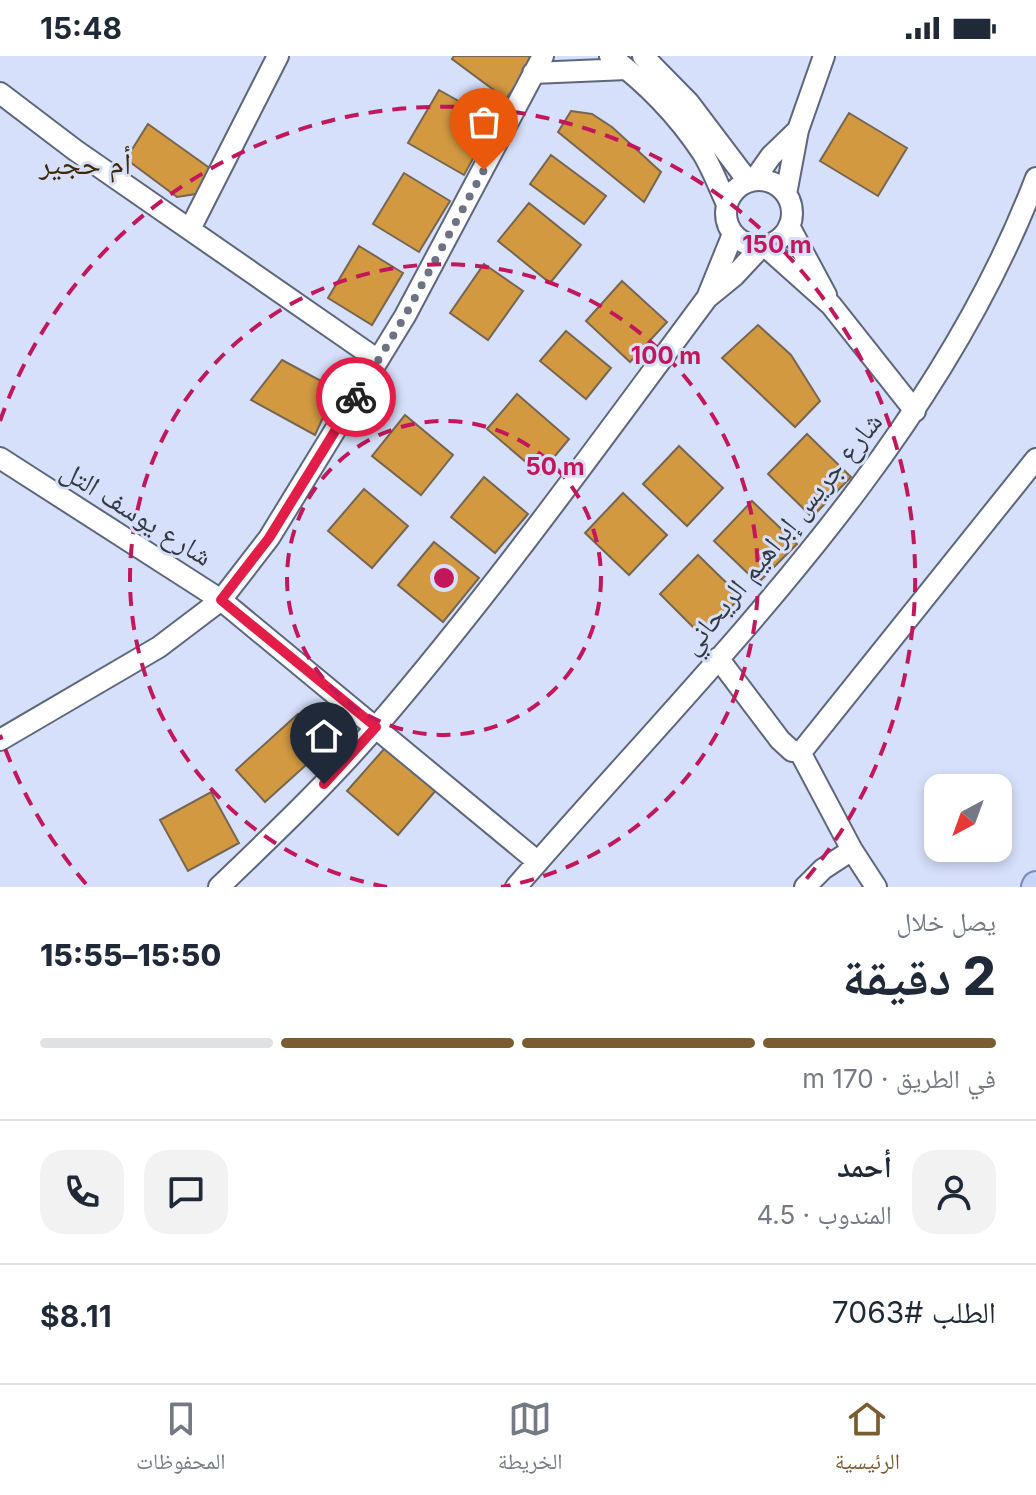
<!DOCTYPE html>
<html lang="ar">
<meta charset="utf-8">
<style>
:root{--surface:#fff;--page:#f2f2f3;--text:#1f2937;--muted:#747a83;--line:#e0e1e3;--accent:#7a5c30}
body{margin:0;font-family:Inter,"Noto Naskh Arabic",sans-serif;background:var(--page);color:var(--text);direction:rtl;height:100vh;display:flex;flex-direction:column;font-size:30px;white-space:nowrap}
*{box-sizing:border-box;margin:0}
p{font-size:26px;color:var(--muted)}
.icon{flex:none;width:44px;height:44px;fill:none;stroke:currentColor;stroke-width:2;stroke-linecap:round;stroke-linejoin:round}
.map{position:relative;height:831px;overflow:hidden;direction:ltr}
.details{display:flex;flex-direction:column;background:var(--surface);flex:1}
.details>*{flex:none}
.needle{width:52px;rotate:221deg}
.tools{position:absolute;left:924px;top:718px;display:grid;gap:16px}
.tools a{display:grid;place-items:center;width:88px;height:88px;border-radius:16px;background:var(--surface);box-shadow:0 4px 12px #0003;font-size:40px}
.pin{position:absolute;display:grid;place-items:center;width:68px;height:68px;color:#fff;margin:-82px -34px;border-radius:50% 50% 50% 0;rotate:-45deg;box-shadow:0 0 8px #0007}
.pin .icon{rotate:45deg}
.courier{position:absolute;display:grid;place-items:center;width:80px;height:80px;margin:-40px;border:6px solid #e11d48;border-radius:50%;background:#fff;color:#222;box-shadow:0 2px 10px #0007}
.head em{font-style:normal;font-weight:800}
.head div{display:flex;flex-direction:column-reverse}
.head{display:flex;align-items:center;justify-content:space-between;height:136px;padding:0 40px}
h1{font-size:52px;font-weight:800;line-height:60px}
.bar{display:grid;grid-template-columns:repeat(4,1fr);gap:12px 8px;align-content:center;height:96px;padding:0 40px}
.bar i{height:10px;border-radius:6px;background:var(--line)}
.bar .active{background:var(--accent)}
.bar p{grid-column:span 4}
.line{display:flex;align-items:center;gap:20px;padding:0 40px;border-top:2px solid var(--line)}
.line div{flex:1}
.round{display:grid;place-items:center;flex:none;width:84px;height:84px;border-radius:24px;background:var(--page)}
.status{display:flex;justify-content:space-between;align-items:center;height:56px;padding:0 40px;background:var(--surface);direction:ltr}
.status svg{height:22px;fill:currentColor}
.tab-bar{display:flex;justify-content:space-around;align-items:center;height:112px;border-top:2px solid var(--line);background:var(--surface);font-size:22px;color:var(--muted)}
.tab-bar a{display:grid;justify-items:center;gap:4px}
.tab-bar .active{color:var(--accent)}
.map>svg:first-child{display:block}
.building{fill:#d29941;stroke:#766651;stroke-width:2}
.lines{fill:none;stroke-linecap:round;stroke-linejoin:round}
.minor-casing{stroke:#5e667c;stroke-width:24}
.major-casing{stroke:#7a89b7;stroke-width:30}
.minor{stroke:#fff;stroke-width:20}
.major{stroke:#c6d3fa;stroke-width:26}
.done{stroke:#6d7382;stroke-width:8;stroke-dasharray:0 14.4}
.route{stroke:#e11d48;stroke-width:10}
.ring{fill:none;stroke:#c2185b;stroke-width:4;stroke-dasharray:14 10}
.labels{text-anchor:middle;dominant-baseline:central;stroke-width:6;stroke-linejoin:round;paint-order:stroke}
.street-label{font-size:28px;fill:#343842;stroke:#d6e0fa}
.neighbourhood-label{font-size:30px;fill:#402a05;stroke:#d6e0fa}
.centre{fill:#c2185b;stroke:#d6e0fa;stroke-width:4}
.ring-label{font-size:24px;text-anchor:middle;font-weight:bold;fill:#c2185b;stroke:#d6e0fa;stroke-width:6;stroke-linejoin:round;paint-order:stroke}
</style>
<div class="status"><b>15:48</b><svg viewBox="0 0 49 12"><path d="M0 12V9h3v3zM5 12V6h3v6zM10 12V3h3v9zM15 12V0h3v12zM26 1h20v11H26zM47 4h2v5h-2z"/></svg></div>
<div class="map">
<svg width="1036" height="831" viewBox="0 0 1036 831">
<rect width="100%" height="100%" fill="#d6e0fa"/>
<!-- building -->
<path class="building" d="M454 0H537L506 43 452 3Z
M439 34 494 65 464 119 408 87Z
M571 55 592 58 612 71 661 116 644 146 558 76Z
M849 57 907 92 878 140 820 105Z
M148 68 211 113 196 138 177 141 126 103Z
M551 99 606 140 584 168 530 128Z
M404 117 450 145 419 196 373 168Z
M529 147 581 189 550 227 498 185Z
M359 190 403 217 372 269 328 242Z
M484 208 523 235 488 284 450 257Z
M622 225 667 266 630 306 586 265Z
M758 269 791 299 820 345 795 371 722 302Z
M566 275 611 312 586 343 540 305Z
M282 304 323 326 332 342 315 379 251 344Z
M517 338 569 383 540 418 487 373Z
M405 359 453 399 421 439 372 400Z
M807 378 851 421 812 461 768 418Z
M679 390 723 432 687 470 643 428Z
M484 421 528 458 495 497 451 461Z
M364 433 408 470 372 512 328 475Z
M623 437 667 479 629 519 585 477Z
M752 445 797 488 758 527 714 485Z
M434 486 479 522 443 566 398 529Z
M698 499 741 541 702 580 660 538Z
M298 658 327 690 265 746 236 714Z
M392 684 442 727 398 779 347 735Z
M211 736 239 787 188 815 160 764Z"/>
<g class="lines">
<!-- minor casing -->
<g class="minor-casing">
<path id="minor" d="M610 0C645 26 678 60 702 96 712 112 719 131 727 148
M643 0 689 47 748 125
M533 17 627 13
M0 37 75 94 378 304
M726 157a33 33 0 1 1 66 0a33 33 0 1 1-66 0Z
M754 124 771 100 798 74
M786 138 798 74 824 0
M789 170 826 239
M190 173 278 0
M765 190 831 249 915 355
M707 242 733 178
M0 402 221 544 538 806
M718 602 780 684 792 695H802L1036 403
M0 684 159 591 221 544 269 482 405 260 543 0
M800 696 852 794 823 813 805 831
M852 794 876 831
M219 831C273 779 328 727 377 670 494 534 599 387 707 242L734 220 761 191
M516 831C706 611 931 398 1036 122"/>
</g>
<!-- major casing -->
<g class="major-casing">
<path id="major" d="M1035 831 1036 829"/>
</g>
<!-- minor -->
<use href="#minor" class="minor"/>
<!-- major -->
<use href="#major" class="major"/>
</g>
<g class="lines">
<!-- done -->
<path class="done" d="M356 341 405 260 484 114"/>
<!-- route -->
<path class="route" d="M324 728 376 671 221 544 269 482 356 341"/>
</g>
<!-- distance rings -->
<g class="ring">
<circle cx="444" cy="522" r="157"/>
<path d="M387 831A314 314 0 1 1 501 831"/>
<path d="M86 828A471 471 0 0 1 0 679M0 365A471 471 0 1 1 802 828"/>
</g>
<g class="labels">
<!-- street labels -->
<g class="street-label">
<text transform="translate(137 457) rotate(32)">شارع يوسف التل</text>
<text transform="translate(781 477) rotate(-51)">شارع جريس إبراهيم الريحاني</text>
</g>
<!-- neighbourhood labels -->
<g class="neighbourhood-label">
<text x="85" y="107">أم حجير</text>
</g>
</g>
<circle cx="444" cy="522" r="12" class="centre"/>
<g class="ring-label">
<text x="777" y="197">150 m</text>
<text x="666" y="308">100 m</text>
<text x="555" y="419">50 m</text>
</g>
</svg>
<div class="tools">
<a><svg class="needle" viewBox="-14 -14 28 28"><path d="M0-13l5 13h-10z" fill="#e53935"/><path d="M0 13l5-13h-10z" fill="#747a83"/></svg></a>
</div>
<div class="pin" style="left:484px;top:114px;background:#ea580c"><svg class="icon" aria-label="bag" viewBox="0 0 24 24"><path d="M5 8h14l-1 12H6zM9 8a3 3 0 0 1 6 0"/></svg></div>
<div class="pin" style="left:324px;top:728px;background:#1f2937"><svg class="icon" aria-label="home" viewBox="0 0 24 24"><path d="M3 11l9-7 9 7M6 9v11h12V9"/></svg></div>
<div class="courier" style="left:356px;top:341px"><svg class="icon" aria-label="bike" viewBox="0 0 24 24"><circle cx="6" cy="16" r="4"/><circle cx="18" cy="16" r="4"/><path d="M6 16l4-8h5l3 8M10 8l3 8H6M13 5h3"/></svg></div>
</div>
<section class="details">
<div class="head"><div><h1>2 دقيقة</h1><p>يصل خلال</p></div><em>15:50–15:55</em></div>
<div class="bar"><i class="active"></i><i class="active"></i><i class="active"></i><i></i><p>في الطريق · 170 m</p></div>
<div class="line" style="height:144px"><a class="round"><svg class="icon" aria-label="person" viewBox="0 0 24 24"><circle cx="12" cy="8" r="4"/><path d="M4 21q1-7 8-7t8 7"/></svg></a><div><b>أحمد</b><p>المندوب · 4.5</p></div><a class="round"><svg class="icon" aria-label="chat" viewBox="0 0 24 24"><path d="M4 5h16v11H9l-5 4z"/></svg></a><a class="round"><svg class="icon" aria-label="phone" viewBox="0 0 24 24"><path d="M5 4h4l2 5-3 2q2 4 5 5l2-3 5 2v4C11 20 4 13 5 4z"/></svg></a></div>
<div class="line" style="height:104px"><div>الطلب #7063</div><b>$8.11</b></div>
</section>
<nav class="tab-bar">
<a class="active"><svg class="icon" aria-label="home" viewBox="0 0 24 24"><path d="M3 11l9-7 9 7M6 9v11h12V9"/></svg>الرئيسية</a>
<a><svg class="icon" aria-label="map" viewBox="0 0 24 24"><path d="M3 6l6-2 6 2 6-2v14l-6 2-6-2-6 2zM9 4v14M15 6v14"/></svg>الخريطة</a>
<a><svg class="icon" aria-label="saved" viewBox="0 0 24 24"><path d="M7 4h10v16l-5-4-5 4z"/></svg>المحفوظات</a>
</nav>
